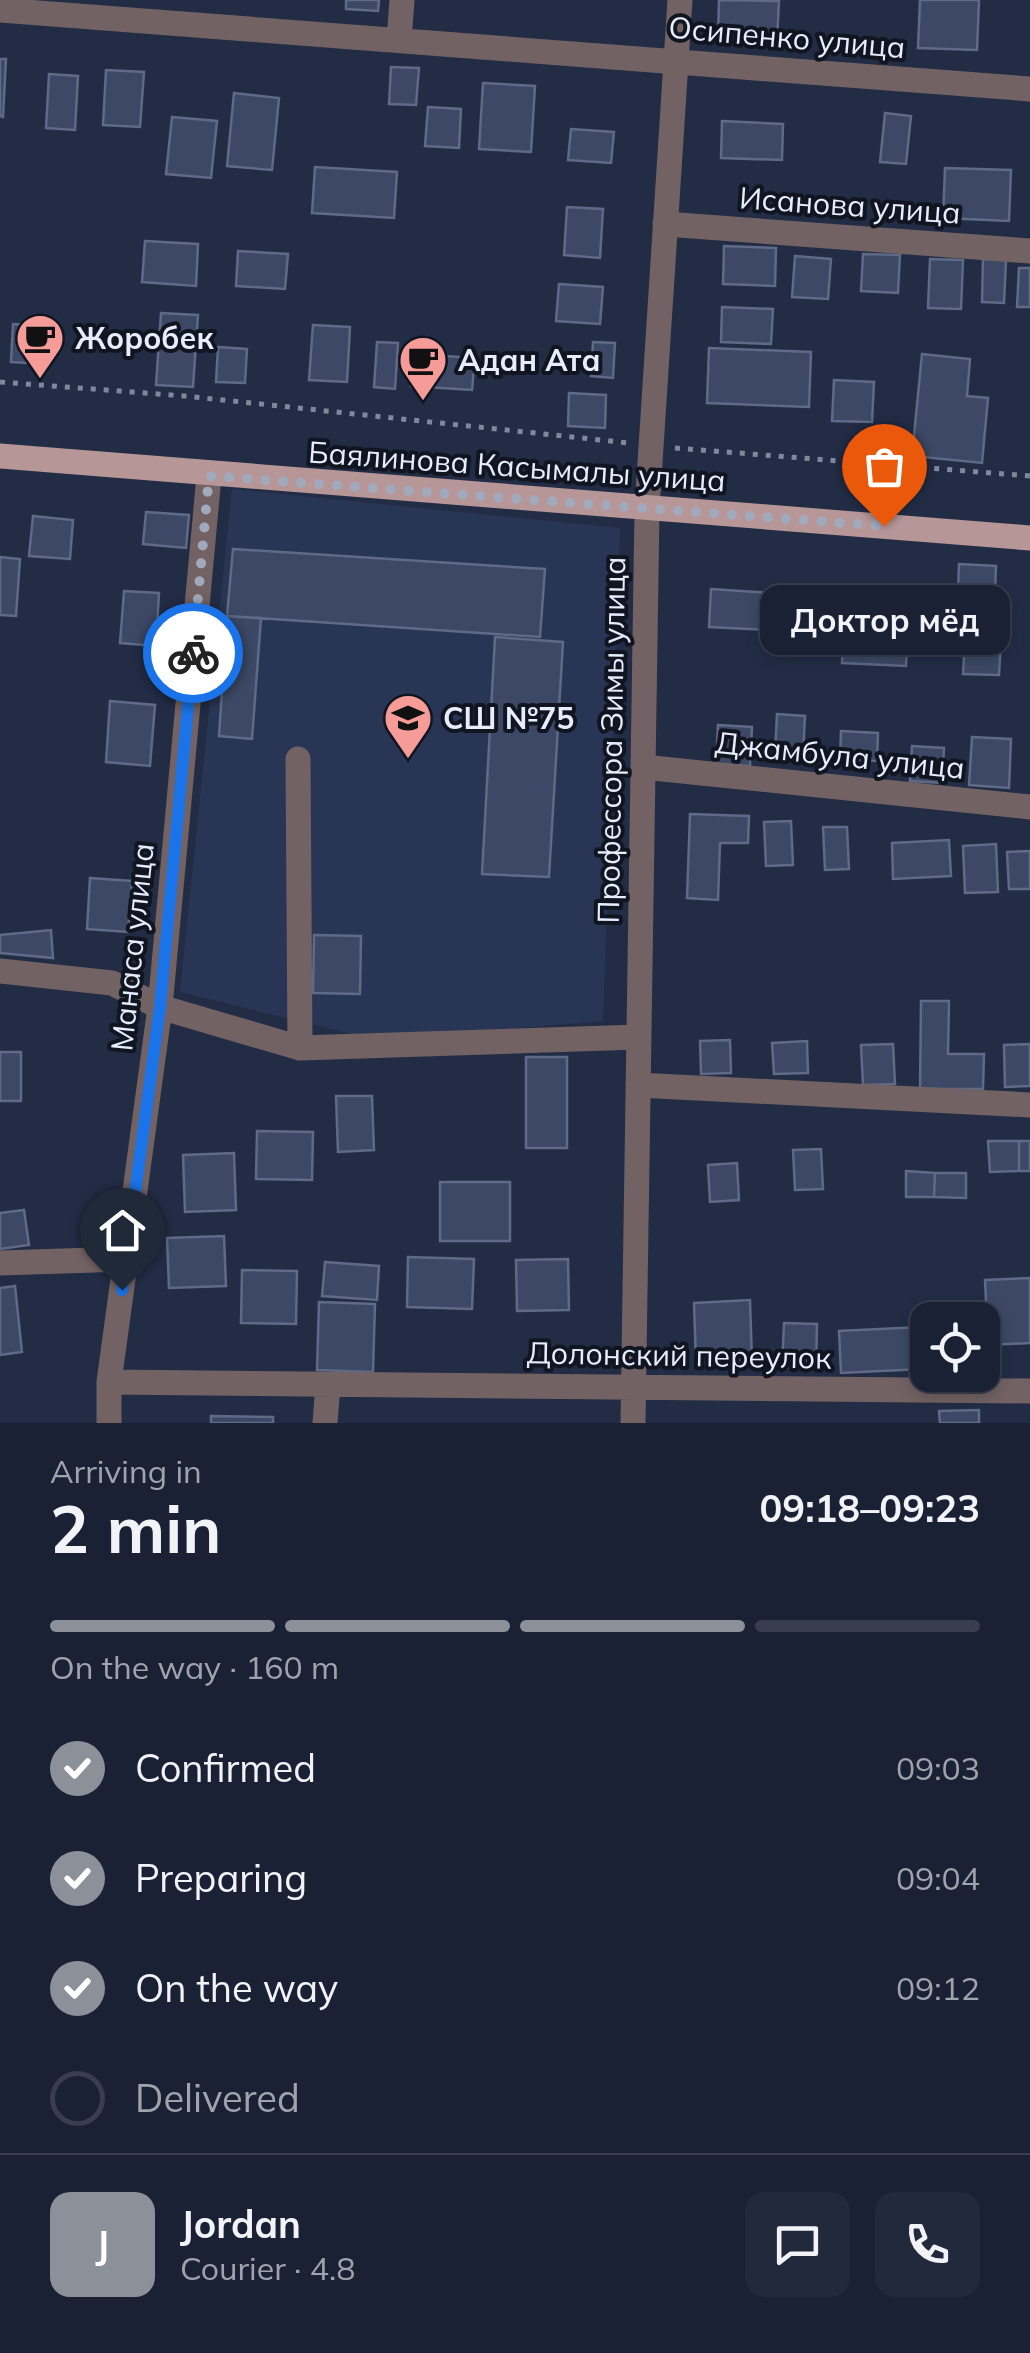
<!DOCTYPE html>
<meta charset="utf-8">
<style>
:root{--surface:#1a2134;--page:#23293c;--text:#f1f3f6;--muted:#9fa3ac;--line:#383e4f;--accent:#8c9099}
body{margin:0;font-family:Mulish,sans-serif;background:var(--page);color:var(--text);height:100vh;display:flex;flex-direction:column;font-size:38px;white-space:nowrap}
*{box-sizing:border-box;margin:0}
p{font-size:32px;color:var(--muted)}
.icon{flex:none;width:55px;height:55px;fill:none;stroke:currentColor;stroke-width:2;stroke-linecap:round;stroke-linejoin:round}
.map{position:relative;height:1423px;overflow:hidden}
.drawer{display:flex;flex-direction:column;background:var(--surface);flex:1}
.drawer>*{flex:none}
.buttons{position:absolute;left:910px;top:1302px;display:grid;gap:20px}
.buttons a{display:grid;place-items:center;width:90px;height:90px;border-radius:20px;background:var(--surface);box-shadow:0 5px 15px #0003,0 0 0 2px var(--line);font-size:50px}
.pin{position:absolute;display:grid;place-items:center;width:85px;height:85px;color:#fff;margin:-102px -42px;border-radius:50% 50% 50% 0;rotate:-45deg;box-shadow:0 0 10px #0007}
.pin .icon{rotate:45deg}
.courier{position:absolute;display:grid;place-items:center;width:100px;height:100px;margin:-50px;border:8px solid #1a73e8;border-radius:50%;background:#fff;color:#222;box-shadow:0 2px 12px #0007}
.bubble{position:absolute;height:70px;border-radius:20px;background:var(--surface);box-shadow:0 5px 15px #0003,0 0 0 2px var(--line);font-size:32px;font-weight:700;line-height:70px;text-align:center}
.head em{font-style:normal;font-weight:700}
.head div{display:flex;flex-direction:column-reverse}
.head{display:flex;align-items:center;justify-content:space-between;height:170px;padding:0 50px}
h1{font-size:65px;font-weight:700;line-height:75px}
.bar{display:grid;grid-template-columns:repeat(4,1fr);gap:15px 10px;align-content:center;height:120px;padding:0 50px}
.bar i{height:12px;border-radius:8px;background:var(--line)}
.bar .active{background:var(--accent)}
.bar p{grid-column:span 4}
.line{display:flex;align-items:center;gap:25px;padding:0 50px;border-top:2px solid var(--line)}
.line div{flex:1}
.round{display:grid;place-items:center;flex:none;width:105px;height:105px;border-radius:20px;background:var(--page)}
ol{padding:0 50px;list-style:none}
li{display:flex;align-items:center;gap:30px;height:110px}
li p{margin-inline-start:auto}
li .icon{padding:10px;border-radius:50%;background:var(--accent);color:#fff;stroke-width:4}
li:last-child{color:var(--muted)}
li i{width:55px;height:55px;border:5px solid var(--line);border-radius:50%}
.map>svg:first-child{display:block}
.built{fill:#293554}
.building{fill:#3c4865;stroke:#5e6a86;stroke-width:2.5}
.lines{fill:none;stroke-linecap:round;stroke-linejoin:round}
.path{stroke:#80889d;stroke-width:5;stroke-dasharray:5 8;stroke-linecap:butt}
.minor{stroke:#726263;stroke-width:25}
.major{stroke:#b79698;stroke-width:25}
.done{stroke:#a1a9bd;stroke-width:10;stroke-dasharray:0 18}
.route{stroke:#1a73e8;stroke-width:12}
.labels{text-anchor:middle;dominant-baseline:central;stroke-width:8;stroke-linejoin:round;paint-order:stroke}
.street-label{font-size:30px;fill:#e6edfe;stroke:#101520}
.poi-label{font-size:30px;font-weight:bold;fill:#e6edfe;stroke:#101520;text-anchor:start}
</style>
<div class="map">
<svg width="1030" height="1423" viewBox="0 0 1030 1423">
<rect width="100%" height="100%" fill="#222c45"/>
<!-- built -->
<path class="built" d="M232 489 620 528 603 1021 376 1040 180 992Z"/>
<!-- building -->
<path class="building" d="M346 0H379L378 11 346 9Z
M719 0 779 1 777 40 718 37Z
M920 0H979L977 50 918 48Z
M0 59H6L3 117 0 116Z
M391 67 419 68 416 105 389 104Z
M106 70 144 72 140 127 103 125Z
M49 74 78 76 75 130 46 128Z
M483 83 535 86 531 152 479 149Z
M234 93 279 98 272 170 227 166Z
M428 107 461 109 459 148 425 146Z
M885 113 911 116 906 164 880 162Z
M172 117 217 121 211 178 166 174Z
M722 121 783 124 782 160 721 158Z
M571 129 614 132 611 163 568 160Z
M315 167 397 172 394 218 312 213Z
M945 168 1011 170 1009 221 943 218Z
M567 207 603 209 600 258 564 255Z
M145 241 198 244 196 286 142 282Z
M724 246 776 248 775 286 723 284Z
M238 251 288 254 285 289 236 286Z
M863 254 900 255 898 293 861 291Z
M795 256 831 259 828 299 792 297Z
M930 259 963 260 961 309 928 308Z
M983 259 1006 260 1004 303 982 302Z
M1019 268H1030V307H1017Z
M559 284 603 287 600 324 556 321Z
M722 307 773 309 771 344 721 342Z
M161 313 198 315 193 387 156 385Z
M13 324 51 326 49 364 11 362Z
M313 325 350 327 347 382 309 380Z
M377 342 398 343 395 389 374 387Z
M593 342 615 343 613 378 591 376Z
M218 347 247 349 245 383 216 382Z
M709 348 811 352 809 407 707 403Z
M413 354 475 358 472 390 411 386Z
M922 354 970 359 967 396 988 398 982 463 912 456Z
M834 380 874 382 872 422 832 421Z
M569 393 606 395 605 428 568 426Z
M146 512 189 515 186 548 143 544Z
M33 516 73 520 70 559 29 556Z
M233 549 545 569 540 637 227 616Z
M0 557 20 559 16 616 0 615Z
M959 564 996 566 995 593 958 591Z
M711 589 770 593 768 630 709 627Z
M124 591 159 593 156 646 120 643Z
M967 605 1003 606 999 675 963 674Z
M845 609 909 612 906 666 842 663Z
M227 616 261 618 252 739 219 736Z
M495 637 563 642 549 877 482 874Z
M110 701 155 705 150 766 106 762Z
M777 714 805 716 803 755 775 754Z
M718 725 752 727 750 766 716 764Z
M841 731 878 733 877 761 840 759Z
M972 737 1011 739 1009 788 969 785Z
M912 746 944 748 942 783 910 781Z
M690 814 749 816 748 843H720L718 900 687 898Z
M791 821 793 865 766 866 764 822Z
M823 827H847L849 869 825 870Z
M949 840 951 876 893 879 892 843Z
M996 844 998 892 965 893 963 846Z
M1030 851V889H1009L1007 852Z
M90 878 132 881 128 932 87 929Z
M51 930 53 958 0 953V935Z
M314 935 361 936 360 994 313 993Z
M921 1001H949L948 1054H984L983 1089H920Z
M730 1040 731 1073 701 1074 700 1041Z
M807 1041 808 1073 774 1074 772 1043Z
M893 1044 895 1084 863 1085 861 1045Z
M1030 1044V1086L1005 1087 1004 1045Z
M0 1052H21V1101H0Z
M526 1057H567V1148H526Z
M336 1096H372L374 1150 338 1152Z
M257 1131 313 1132 312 1180 256 1179Z
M988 1141H1019V1171L990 1172Z
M1019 1141H1030V1171H1019Z
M821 1149 823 1189 795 1190 793 1150Z
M234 1153 236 1210 185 1212 183 1155Z
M737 1163 739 1200 710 1202 708 1165Z
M906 1171 935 1173 934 1197H906Z
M935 1173H966V1198L934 1197Z
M440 1182H510V1241H440Z
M24 1210 29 1245 0 1249V1213Z
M224 1236 226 1286 169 1288 167 1238Z
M408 1257 474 1259 472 1309 407 1307Z
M568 1259 569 1310 517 1311 516 1260Z
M325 1262 379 1266 377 1300 322 1296Z
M242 1270 297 1271 296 1324 241 1323Z
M1030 1278V1343L988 1345 985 1280Z
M15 1286 22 1352 0 1355V1288Z
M750 1300 752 1361 696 1364 694 1303Z
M319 1302 375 1304 373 1372 317 1370Z
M784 1323 817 1324 816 1369 782 1367Z
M920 1327 922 1369 841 1373 839 1331Z
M979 1410V1423H940L939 1411Z
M211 1416 273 1417V1423H211Z"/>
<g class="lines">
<!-- path -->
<path class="path" d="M0 382 185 396 629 443
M675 448 1030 476"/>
<!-- minor -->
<path class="minor" d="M0 10 1030 89
M399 40 402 0
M665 224 1030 251
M298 759 300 1048
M643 767 1030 807
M0 971 112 983 160 1007 300 1048 639 1037
M638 1085 1030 1105
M0 1263 126 1259
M109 1382 1030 1391
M109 1423V1382L160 1007 209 476
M325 1423 328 1385
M633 1423 647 509 680 0"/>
<!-- major -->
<path class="major" d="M0 456 1030 538"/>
</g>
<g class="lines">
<!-- done -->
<path class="done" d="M193 653 209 476 884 526"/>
<!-- route -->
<path class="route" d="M122 1290 160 1007 193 653"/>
</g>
<!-- icons -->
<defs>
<g id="cafe-pin" transform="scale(2.5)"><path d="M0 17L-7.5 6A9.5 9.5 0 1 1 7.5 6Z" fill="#f59b98" stroke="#101520"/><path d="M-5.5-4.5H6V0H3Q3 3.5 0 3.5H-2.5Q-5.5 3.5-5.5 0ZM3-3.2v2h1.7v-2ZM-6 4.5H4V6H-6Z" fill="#111"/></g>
<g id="school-pin" transform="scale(2.5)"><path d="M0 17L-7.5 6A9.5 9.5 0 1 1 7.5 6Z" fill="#f59b98" stroke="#101520"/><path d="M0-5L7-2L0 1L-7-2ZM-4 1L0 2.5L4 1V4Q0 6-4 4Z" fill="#111"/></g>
</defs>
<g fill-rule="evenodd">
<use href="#cafe-pin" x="40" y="338"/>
<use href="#cafe-pin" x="423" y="360"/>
<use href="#school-pin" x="408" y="718"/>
</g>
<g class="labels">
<!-- street labels -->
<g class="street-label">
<text transform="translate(787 37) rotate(5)">Осипенко улица</text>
<text transform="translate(850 205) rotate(4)">Исанова улица</text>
<text transform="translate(517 466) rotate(4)">Баялинова Касымалы улица</text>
<text transform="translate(611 740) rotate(-89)">Профессора Зимы улица</text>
<text transform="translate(840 755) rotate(6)">Джамбула улица</text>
<text transform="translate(132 947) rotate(-84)">Манаса улица</text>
<text transform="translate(679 1355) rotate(1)">Долонский переулок</text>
</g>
<!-- poi labels -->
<g class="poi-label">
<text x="75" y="338">Жоробек</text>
<text x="458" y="360">Адан Ата</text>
<text x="443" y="718">СШ №75</text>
</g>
</g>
</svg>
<div class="buttons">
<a><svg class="icon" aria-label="locate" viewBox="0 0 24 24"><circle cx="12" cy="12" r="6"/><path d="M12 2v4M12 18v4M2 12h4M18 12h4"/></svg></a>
</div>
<div class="pin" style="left:884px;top:526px;background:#ea580c"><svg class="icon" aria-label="bag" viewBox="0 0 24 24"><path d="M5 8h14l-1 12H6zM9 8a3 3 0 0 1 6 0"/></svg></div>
<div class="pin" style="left:122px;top:1290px;background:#1f2937"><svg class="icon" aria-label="home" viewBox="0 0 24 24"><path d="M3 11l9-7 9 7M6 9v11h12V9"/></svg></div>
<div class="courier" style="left:193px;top:653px"><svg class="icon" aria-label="bike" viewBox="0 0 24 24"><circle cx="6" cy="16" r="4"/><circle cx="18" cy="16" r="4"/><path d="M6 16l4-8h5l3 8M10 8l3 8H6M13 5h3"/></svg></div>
<div class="bubble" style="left:760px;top:585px;width:250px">Доктор мёд</div>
</div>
<section class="drawer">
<div class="head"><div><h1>2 min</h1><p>Arriving in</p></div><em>09:18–09:23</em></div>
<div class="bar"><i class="active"></i><i class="active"></i><i class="active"></i><i></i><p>On the way · 160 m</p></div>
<ol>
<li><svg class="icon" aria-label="check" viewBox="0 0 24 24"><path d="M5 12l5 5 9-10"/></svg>Confirmed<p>09:03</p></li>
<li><svg class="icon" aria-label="check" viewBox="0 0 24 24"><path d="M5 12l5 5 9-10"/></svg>Preparing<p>09:04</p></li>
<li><svg class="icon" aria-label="check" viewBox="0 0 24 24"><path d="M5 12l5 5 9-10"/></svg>On the way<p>09:12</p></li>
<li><i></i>Delivered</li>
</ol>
<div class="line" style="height:180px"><b class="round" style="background:var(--accent);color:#fff">J</b><div><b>Jordan</b><p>Courier · 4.8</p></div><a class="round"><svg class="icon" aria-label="chat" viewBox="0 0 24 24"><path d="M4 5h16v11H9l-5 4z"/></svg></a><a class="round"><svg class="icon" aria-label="phone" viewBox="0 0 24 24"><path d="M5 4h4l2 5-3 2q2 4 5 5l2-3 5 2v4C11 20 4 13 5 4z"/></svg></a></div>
</section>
